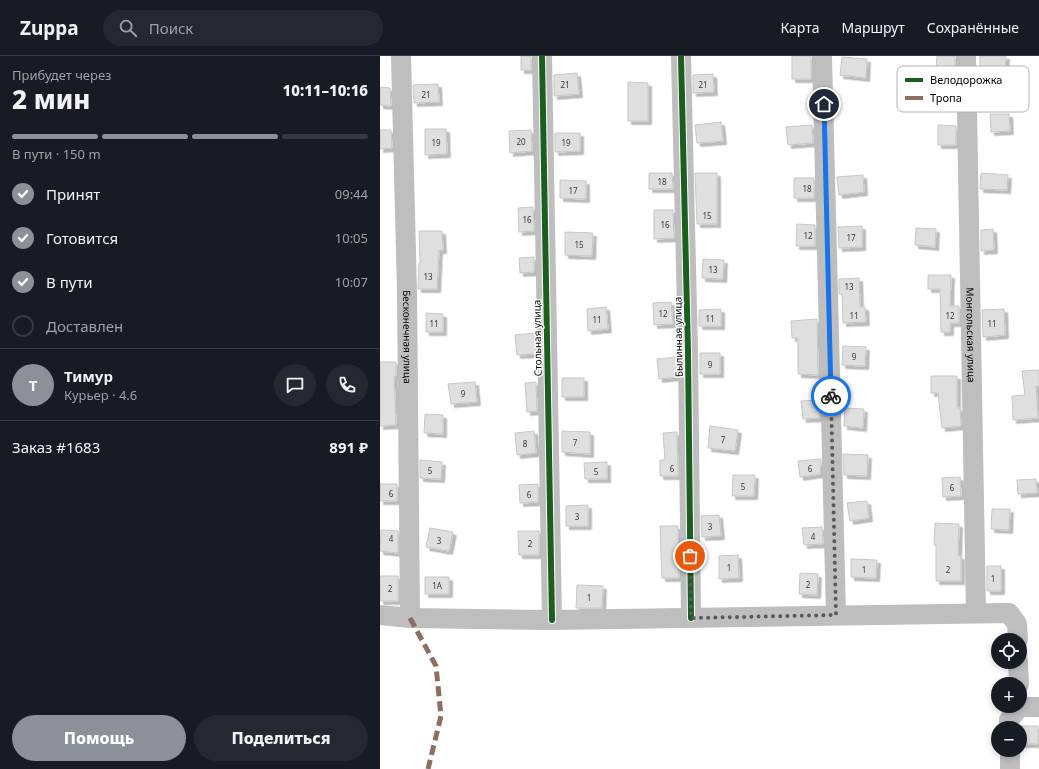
<!DOCTYPE html>
<html lang="ru">
<meta charset="utf-8">
<style>
:root{--surface:#171b24;--page:#242831;--text:#f1f3f6;--muted:#9ea1a6;--line:#363941;--accent:#8c9099}
body{margin:0;font-family:"Noto Sans",sans-serif;background:var(--page);color:var(--text);height:100vh;display:flex;flex-direction:column;font-size:15px;white-space:nowrap}
*{box-sizing:border-box;margin:0}
p{font-size:13px;color:var(--muted)}
.icon{flex:none;width:22px;height:22px;fill:none;stroke:currentColor;stroke-width:2;stroke-linecap:round;stroke-linejoin:round}
.map{position:relative;flex:1;overflow:hidden}
.details{display:flex;flex-direction:column;background:var(--surface);width:380px}
.details>*{flex:none}
.controls{position:absolute;left:611px;top:577px;display:grid;gap:8px}
.controls a{display:grid;place-items:center;width:36px;height:36px;border-radius:50%;background:var(--surface);box-shadow:0 2px 6px #0003;font-size:20px}
.pin{position:absolute;display:grid;place-items:center;width:34px;height:34px;color:#fff;margin:-17px;border:2px solid #fff;border-radius:50%;box-shadow:0 1px 4px #0007}
.courier{position:absolute;display:grid;place-items:center;width:40px;height:40px;margin:-20px;border:3px solid #1a73e8;border-radius:50%;background:#fff;color:#222;box-shadow:0 1px 5px #0007}
.head em{font-style:normal;font-weight:800}
.head div{display:flex;flex-direction:column-reverse}
.head{display:flex;align-items:center;justify-content:space-between;height:68px;padding:0 12px}
h1{font-size:26px;font-weight:800;line-height:30px}
.bar{display:grid;grid-template-columns:repeat(4,1fr);gap:6px 4px;align-content:center;height:48px;padding:0 12px}
.bar i{height:5px;border-radius:3px;background:var(--line)}
.bar .current{background:var(--accent)}
.bar p{grid-column:span 4}
.line{display:flex;align-items:center;gap:10px;padding:0 12px;border-top:1px solid var(--line)}
.line div{flex:1}
.round{display:grid;place-items:center;flex:none;width:42px;height:42px;border-radius:21px;background:var(--page)}
ol{padding:0 12px;list-style:none}
li{display:flex;align-items:center;gap:12px;height:44px}
li p{margin-inline-start:auto}
li .icon{padding:4px;border-radius:50%;background:var(--accent);color:#fff;stroke-width:4}
li:last-child{color:var(--muted)}
li i{width:22px;height:22px;border:2px solid var(--line);border-radius:50%}
.action{display:flex;gap:8px;margin-top:auto;padding:8px 12px}
.action a{flex:1;height:46px;border-radius:24px;background:var(--accent);color:#fff;font-size:16px;font-weight:800;line-height:46px;text-align:center}
.action a+a{background:var(--page);color:var(--text)}
header{display:flex;align-items:center;gap:24px;box-sizing:border-box;height:56px;padding:0 20px;background:var(--surface);border-bottom:1px solid var(--line)}
header strong{font-size:19px}
nav{display:flex;gap:22px;margin-inline-start:auto;font-size:14px}
.search{width:280px;height:36px;background:var(--page);display:flex;align-items:center;gap:10px;box-sizing:border-box;padding:0 14px;border-radius:22px;color:var(--muted);font-size:15px}
main{display:flex;flex:1;min-height:0}
.map>svg:first-child{display:block}
.building{fill:#dfdfdf;stroke:#c7c7c7;filter:url(#shadow)}
.lines{fill:none;stroke-linecap:round;stroke-linejoin:round}
.minor{stroke:#bebebe;stroke-width:20}
.quiet{stroke:#8d6e63;stroke-width:5;stroke-dasharray:10 5;stroke-linecap:butt}
.cycleway-casing{stroke:#fff;stroke-width:8}
.cycleway{stroke:#1b5e20;stroke-width:6}
.done{stroke:#595959;stroke-width:4;stroke-dasharray:0 7.2}
.route{stroke:#1a73e8;stroke-width:5}
.labels{text-anchor:middle;dominant-baseline:central;stroke-width:3;stroke-linejoin:round;paint-order:stroke}
.number-label{font-size:8px;fill:#383838}
.street-label{font-size:10px;fill:#000;stroke:#fff}
.key{fill:#fff;stroke:#b2b2b2;stroke-width:1}
.key-label{font-size:11px;fill:#000}
</style>
<header>
<strong>Zuppa</strong>
<div class="search"><svg class="icon" aria-label="search" viewBox="0 0 24 24"><circle cx="10" cy="10" r="6"/><path d="M15 15l6 6"/></svg>Поиск</div>
<nav><a>Карта</a><a>Маршрут</a><a>Сохранённые</a></nav>
</header>
<main>
<section class="details">
<div class="head"><div><h1>2 мин</h1><p>Прибудет через</p></div><em>10:11–10:16</em></div>
<div class="bar"><i class="current"></i><i class="current"></i><i class="current"></i><i></i><p>В пути · 150 m</p></div>
<ol>
<li><svg class="icon" aria-label="check" viewBox="0 0 24 24"><path d="M5 12l5 5 9-10"/></svg>Принят<p>09:44</p></li>
<li><svg class="icon" aria-label="check" viewBox="0 0 24 24"><path d="M5 12l5 5 9-10"/></svg>Готовится<p>10:05</p></li>
<li><svg class="icon" aria-label="check" viewBox="0 0 24 24"><path d="M5 12l5 5 9-10"/></svg>В пути<p>10:07</p></li>
<li><i></i>Доставлен</li>
</ol>
<div class="line" style="height:72px"><b class="round" style="background:var(--accent);color:#fff">Т</b><div><b>Тимур</b><p>Курьер · 4.6</p></div><a class="round"><svg class="icon" aria-label="chat" viewBox="0 0 24 24"><path d="M4 5h16v11H9l-5 4z"/></svg></a><a class="round"><svg class="icon" aria-label="phone" viewBox="0 0 24 24"><path d="M5 4h4l2 5-3 2q2 4 5 5l2-3 5 2v4C11 20 4 13 5 4z"/></svg></a></div>
<div class="line" style="height:52px"><div>Заказ #1683</div><b>891 ₽</b></div>
<div class="action"><a>Помощь</a><a>Поделиться</a></div>
</section>
<div class="map">
<svg width="659" height="713" viewBox="0 0 659 713">
<defs>
<filter id="shadow"><feDropShadow dx="3.5" dy="3.5" stdDeviation="0" flood-color="#0004"/></filter>
</defs>
<rect width="100%" height="100%" fill="#fff"/>
<!-- building -->
<path class="building" d="M141 0H151V14H141Z
M412 0H431V23H412Z
M557 0H575V41L554 39Z
M600 0H626L625 12 600 11Z
M462 1 487 3 486 22 460 19Z
M197 17 199 38 174 40V19Z
M333 18 334 36 313 37V19Z
M248 26 268 27V65H248Z
M58 28 59 46 34 47 33 29Z
M0 31 10 32 11 50 0 49Z
M610 58H629L630 75 611 76Z
M341 66 343 85 317 87 315 69Z
M432 69 433 87 408 89 406 71Z
M558 69 576 70V89H558Z
M45 73H66L67 98 45 99Z
M0 74H11L12 92 0 93Z
M151 74 152 95 130 97 129 75Z
M175 77H200V95L175 96Z
M269 117H292L293 133H269Z
M315 117H337V168H317Z
M601 117 628 119 627 134 600 133Z
M483 119 484 136 459 139 457 121Z
M414 122H434V142H414Z
M180 124 206 125V143L180 142Z
M153 151 154 175 139 176 138 152Z
M274 154H293L294 182 274 183Z
M417 168 435 169V190H416Z
M482 170V191L459 192 458 171Z
M536 172 556 173 555 191 535 189Z
M613 173 614 194 601 195V174Z
M39 175H62L63 194H59L57 233H38L39 207H40Z
M185 176 213 177 212 200 185 199Z
M154 201V216L140 217 139 202Z
M323 203 344 204 343 223 322 222Z
M548 219H571L570 250H579V267H570V276H561L560 233H548Z
M479 222 480 251H485L486 266 463 267 462 238H459V223Z
M291 246 293 268 274 269 273 247Z
M226 251 228 273 208 275 207 253Z
M341 253V270H319V254Z
M624 253 625 279 603 281 602 254Z
M46 257 63 258V276H46Z
M437 263 438 319 418 318V282H412L411 265Z
M155 277 156 298 137 299 135 279Z
M463 290 486 291 485 310 462 309Z
M320 297H340V318H320Z
M297 301V321L279 323 277 303Z
M0 306H16V320H14L16 369 0 370Z
M659 314V330H656L658 362 633 364 632 340 645 339 642 315Z
M551 320H577V352H580L581 370 562 372 558 337H551Z
M182 322H204V341H182Z
M95 326 97 346 71 348 68 328Z
M156 326 157 355 147 356 145 327Z
M439 344 440 362 423 363 421 345Z
M465 352 484 353 483 372 464 370Z
M45 358 63 359V378L44 377Z
M330 370 358 374 355 395 328 392Z
M154 375 156 397 137 399 135 377Z
M182 375 210 376V398L182 396Z
M297 376 298 420H280V404H285L283 377Z
M463 398 488 399 487 420 464 419Z
M441 403 440 418 420 421 418 405Z
M40 404 62 406 61 423 40 422Z
M227 406V423H205L204 407Z
M353 419H375L374 440H352Z
M580 421 581 440 563 441 562 422Z
M656 423 657 437 638 438 637 424Z
M0 428H17V445H0Z
M158 428V446L140 447 139 429Z
M487 445 489 462 470 465 467 447Z
M208 449V470H186V450Z
M612 453H630L629 474 611 473Z
M339 459 341 480 322 481 321 460Z
M555 467 579 468 578 500H581V525H556V489H554Z
M280 470H298L299 522H282Z
M442 471 443 488 424 489 422 472Z
M50 472 73 476 69 495 46 491Z
M1 474 18 475V497L0 495Z
M138 475H159V499H139Z
M358 499 359 522 339 523V500Z
M471 503 497 504 496 522 471 521Z
M607 510H621V535H607Z
M420 517 438 518 437 539 419 538Z
M0 520H18V545H0Z
M45 521H69V538H45Z
M197 529 223 530 222 552H196Z
M641 670H658V688H641Z"/>
<g class="lines">
<!-- minor -->
<g class="minor">
<path id="s1" d="M21 0 27 236 30 562"/>
<path d="M162 0 172 564"/>
<path d="M301 0 308 296 311 562"/>
<path d="M442 0 456 559"/>
<path id="s2" d="M586 0 596 557"/>
<path d="M0 559 30 562 172 564 629 557 637 568 638 584"/>
<path d="M638 606 639 628"/>
<path d="M640 651H659"/>
<path d="M629 672V664L640 650"/>
<path d="M630 694V713"/>
</g>
<!-- quiet -->
<path class="quiet" d="M30 562 56 610 61 660 48 713"/>
<!-- cycleway casing -->
<g class="cycleway-casing">
<path id="cycleway" d="M162 0 172 564
M301 0 308 296 311 562"/>
</g>
<!-- cycleway -->
<use href="#cycleway" class="cycleway"/>
</g>
<g class="lines">
<!-- done -->
<path class="done" d="M310 500 311 562 456 559 451 340"/>
<!-- route -->
<path class="route" d="M444 48 451 340"/>
</g>
<g class="labels">
<!-- number labels -->
<g class="number-label">
<text x="185" y="28">21</text>
<text x="323" y="28">21</text>
<text x="46" y="38">21</text>
<text x="141" y="85">20</text>
<text x="56" y="86">19</text>
<text x="186" y="86">19</text>
<text x="282" y="125">18</text>
<text x="427" y="132">18</text>
<text x="193" y="134">17</text>
<text x="327" y="159">15</text>
<text x="147" y="163">16</text>
<text x="285" y="168">16</text>
<text x="428" y="179">12</text>
<text x="471" y="181">17</text>
<text x="199" y="188">15</text>
<text x="333" y="213">13</text>
<text x="48" y="220">13</text>
<text x="469" y="230">13</text>
<text x="283" y="257">12</text>
<text x="474" y="259">11</text>
<text x="570" y="259">12</text>
<text x="330" y="262">11</text>
<text x="217" y="263">11</text>
<text x="54" y="267">11</text>
<text x="612" y="267">11</text>
<text x="474" y="300">9</text>
<text x="330" y="308">9</text>
<text x="83" y="337">9</text>
<text x="343" y="383">7</text>
<text x="195" y="386">7</text>
<text x="145" y="387">8</text>
<text x="292" y="412">6</text>
<text x="430" y="412">6</text>
<text x="50" y="414">5</text>
<text x="216" y="415">5</text>
<text x="363" y="430">5</text>
<text x="572" y="431">6</text>
<text x="11" y="437">6</text>
<text x="149" y="438">6</text>
<text x="197" y="460">3</text>
<text x="330" y="470">3</text>
<text x="433" y="480">4</text>
<text x="11" y="482">4</text>
<text x="59" y="484">3</text>
<text x="150" y="487">2</text>
<text x="349" y="511">1</text>
<text x="484" y="513">1</text>
<text x="568" y="513">2</text>
<text x="613" y="522">1</text>
<text x="428" y="528">2</text>
<text x="57" y="529">1А</text>
<text x="10" y="532">2</text>
<text x="209" y="541">1</text>
</g>
<!-- street labels -->
<g class="street-label">
<text stroke="none"><textPath href="#s2" startOffset="279">Монгольская улица</textPath></text>
<text stroke="none"><textPath href="#s1" startOffset="281">Бесконечная улица</textPath></text>
<text transform="translate(298 281) rotate(-91)">Былинная улица</text>
<text transform="translate(157 282) rotate(-91)">Стольная улица</text>
</g>
</g>
<!-- legend -->
<rect x="517" y="10" width="132" height="46" rx="6" class="key"/>
<rect x="525" y="22" width="18" height="4" fill="#1b5e20"/>
<rect x="525" y="40" width="18" height="4" fill="#8d6e63"/>
<g class="key-label">
<text x="550" y="28">Велодорожка</text>
<text x="550" y="46">Тропа</text>
</g>
</svg>
<div class="controls">
<a><svg class="icon" aria-label="locate" viewBox="0 0 24 24"><circle cx="12" cy="12" r="6"/><path d="M12 2v4M12 18v4M2 12h4M18 12h4"/></svg></a>
<a>+</a>
<a>−</a>
</div>
<div class="pin" style="left:310px;top:500px;background:#ea580c"><svg class="icon" aria-label="bag" viewBox="0 0 24 24"><path d="M5 8h14l-1 12H6zM9 8a3 3 0 0 1 6 0"/></svg></div>
<div class="pin" style="left:444px;top:48px;background:#1f2937"><svg class="icon" aria-label="home" viewBox="0 0 24 24"><path d="M3 11l9-7 9 7M6 9v11h12V9"/></svg></div>
<div class="courier" style="left:451px;top:340px"><svg class="icon" aria-label="bike" viewBox="0 0 24 24"><circle cx="6" cy="16" r="4"/><circle cx="18" cy="16" r="4"/><path d="M6 16l4-8h5l3 8M10 8l3 8H6M13 5h3"/></svg></div>
</div>
</main>
